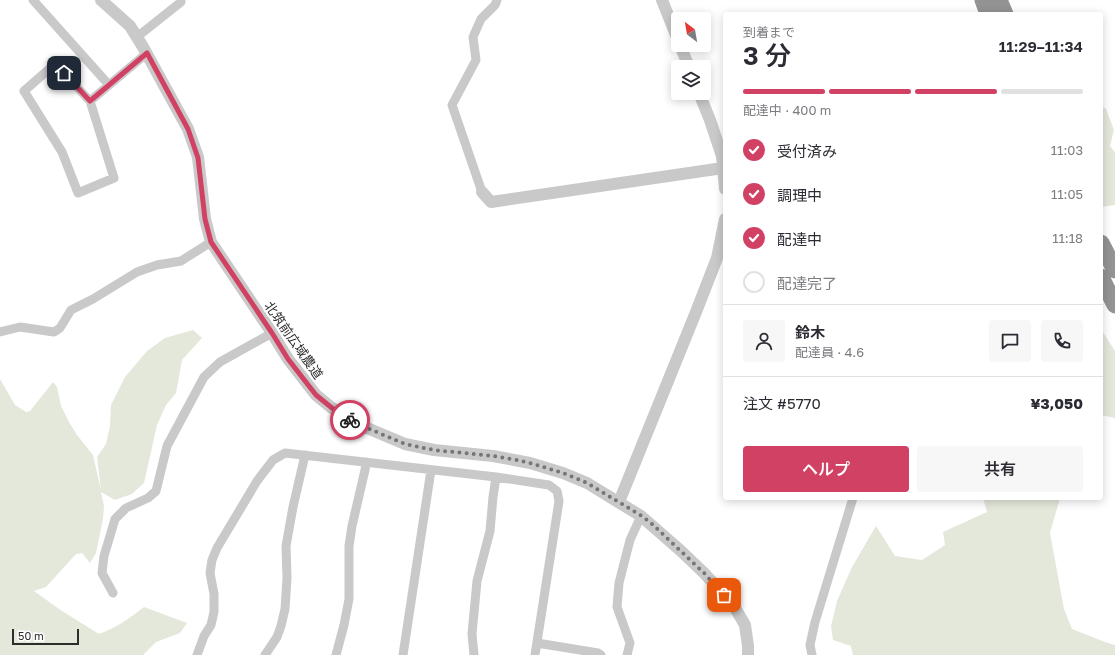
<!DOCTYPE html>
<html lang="ja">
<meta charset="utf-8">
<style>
:root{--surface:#fff;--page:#f7f7f7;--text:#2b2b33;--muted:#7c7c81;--line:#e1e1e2;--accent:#d14164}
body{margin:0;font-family:"Golos Text","Noto Sans JP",sans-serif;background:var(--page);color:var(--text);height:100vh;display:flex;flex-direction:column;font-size:15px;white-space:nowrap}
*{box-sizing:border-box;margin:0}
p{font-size:13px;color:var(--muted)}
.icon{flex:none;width:22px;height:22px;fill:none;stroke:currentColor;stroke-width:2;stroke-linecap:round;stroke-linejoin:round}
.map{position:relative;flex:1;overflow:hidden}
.drawer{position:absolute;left:723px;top:12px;width:380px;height:488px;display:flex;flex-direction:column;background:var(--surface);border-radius:4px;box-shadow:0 2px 10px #0003}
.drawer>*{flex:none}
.needle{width:26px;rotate:329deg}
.fabs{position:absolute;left:671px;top:12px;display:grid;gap:8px}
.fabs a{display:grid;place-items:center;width:40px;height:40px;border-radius:4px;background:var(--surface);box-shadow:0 2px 10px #0003;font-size:20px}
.scale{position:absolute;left:12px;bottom:10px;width:67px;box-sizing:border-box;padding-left:4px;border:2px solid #2c2c2c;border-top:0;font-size:11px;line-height:14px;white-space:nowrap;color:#2c2c2c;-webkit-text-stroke:3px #fff;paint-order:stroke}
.pin{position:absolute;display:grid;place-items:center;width:34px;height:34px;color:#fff;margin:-17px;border-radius:8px;box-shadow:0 2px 6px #0006}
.courier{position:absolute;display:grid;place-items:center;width:40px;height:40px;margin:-20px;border:3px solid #d14164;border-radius:50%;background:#fff;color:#222;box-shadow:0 1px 5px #0007}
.summary em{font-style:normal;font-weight:600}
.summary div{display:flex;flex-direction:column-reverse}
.summary{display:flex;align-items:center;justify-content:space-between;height:68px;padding:0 20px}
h1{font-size:26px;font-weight:600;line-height:30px}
.bar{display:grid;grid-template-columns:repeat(4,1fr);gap:6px 4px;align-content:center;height:48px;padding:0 20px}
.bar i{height:5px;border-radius:3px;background:var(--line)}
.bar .selected{background:var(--accent)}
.bar p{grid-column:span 4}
.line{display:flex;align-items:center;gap:10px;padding:0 20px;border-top:1px solid var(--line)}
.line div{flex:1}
.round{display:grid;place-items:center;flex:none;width:42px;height:42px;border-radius:4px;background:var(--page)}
ol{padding:0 20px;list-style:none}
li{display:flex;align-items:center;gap:12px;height:44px}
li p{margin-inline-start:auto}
li .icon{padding:4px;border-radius:50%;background:var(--accent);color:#fff;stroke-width:4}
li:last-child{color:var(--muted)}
li i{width:22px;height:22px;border:2px solid var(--line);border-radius:50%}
.button{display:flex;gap:8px;margin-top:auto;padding:8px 20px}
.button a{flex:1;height:46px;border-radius:4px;background:var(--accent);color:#fff;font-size:16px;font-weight:600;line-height:46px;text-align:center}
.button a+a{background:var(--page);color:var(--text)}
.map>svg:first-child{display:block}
.green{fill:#e4e8db}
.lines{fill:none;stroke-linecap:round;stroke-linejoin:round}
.minor{stroke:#c9c9c9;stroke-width:9}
.tertiary{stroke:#c9c9c9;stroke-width:12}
.motorway{stroke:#939393;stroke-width:17}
.done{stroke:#767676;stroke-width:4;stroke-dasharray:0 7.2}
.route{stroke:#d14164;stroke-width:5}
.labels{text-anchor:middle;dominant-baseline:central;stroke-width:4;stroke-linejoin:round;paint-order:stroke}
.street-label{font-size:13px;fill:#2c2c2c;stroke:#fff}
</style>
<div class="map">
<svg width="1115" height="655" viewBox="0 0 1115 655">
<rect width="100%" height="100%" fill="#fff"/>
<!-- green -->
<path class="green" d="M1101 106 1106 109 1114 130 1110 146 1115 152V205L1101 207Z
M1101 329 1115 351V418L1101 415Z
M193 330 202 338 182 360 176 393 166 405 157 425 144 483 132 494 115 500 101 492 104 506 103 519 96 553 90 563 82 553 76 554 46 587 34 591 62 611 99 634C116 628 130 618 144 607L187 623 180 633 156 642 143 655H0V379L15 405 26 412 30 411 53 382 57 387 61 406 69 422 77 435 93 455 101 490 97 457 106 444 110 426 111 405 125 377 147 351 165 338Z
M983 498H1060L1050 533 1064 609 1072 629 1105 642 1115 645V655H853L851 646 833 640 831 626 837 601 852 567 876 526 895 556 922 560 945 545 943 532 987 512Z"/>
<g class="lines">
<!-- minor -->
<path class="minor" d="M33 0 109 85
M137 37 181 2V0
M55 64 90 101 114 178 78 193 62 152 24 91Z
M90 101 147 53
M482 192 452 105 476 60 473 37 481 19 495 5 497 0
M0 332 20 327 54 332 60 328 71 310 93 299 137 272 157 265 181 261 211 242
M113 593 102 573 104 556 115 519 126 508 148 498 156 491 167 446 204 377 220 362 272 333
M537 643 598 653 601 655
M197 655 204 636 211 625 214 612V594L210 573 212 560 217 548 257 481 273 460 285 453 496 477 549 485 557 491 559 501 535 655
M265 655 277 637 281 626 285 609 287 578 286 546 293 507 305 455
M336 655 344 625 349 599V546L352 526 365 470 366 462
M403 655 431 470
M474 655 472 634 477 581 490 531 493 497 496 477
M627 655 630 643 617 607 619 583 630 540 641 516
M812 655 810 645 815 622 853 498"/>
<!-- tertiary -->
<path class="tertiary" d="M101 0 130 26 143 47 188 129 198 157 205 219 211 242 272 333 288 359 316 395 332 408 360 425 405 444 434 450 493 456 530 463 563 473 587 483 641 516 681 551 704 573 734 606 745 625 748 646V655
M662 0 678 40
M680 45 689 67
M699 93 710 120 722 156 725 189
M482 192 491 202 723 168
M619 502 696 312 717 258 725 219"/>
<!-- motorway -->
<path class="motorway" d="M983 0 988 14
M999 0 1005 14
M1101 243 1115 270
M1101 277 1115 305"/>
</g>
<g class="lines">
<!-- done -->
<path class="done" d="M350 420 360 425 405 444 434 450 493 456 517 460 530 463 563 473 587 483 642 516 651 523 704 573 724 595"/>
<!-- route -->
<path class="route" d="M64 73 90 101 147 53 188 129 198 158 205 219 211 242 272 333 288 359 316 395 332 408 350 420"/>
</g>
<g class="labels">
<!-- street labels -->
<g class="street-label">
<text transform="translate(294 340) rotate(55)">北筑前広域農道</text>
</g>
</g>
</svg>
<div class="fabs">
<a><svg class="needle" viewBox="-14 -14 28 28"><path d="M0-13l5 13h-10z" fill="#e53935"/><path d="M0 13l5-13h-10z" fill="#7c7c81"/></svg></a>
<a><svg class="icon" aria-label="layers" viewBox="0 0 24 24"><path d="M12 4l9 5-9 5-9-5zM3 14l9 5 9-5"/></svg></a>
</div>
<div class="scale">50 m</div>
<div class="pin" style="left:724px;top:595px;background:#ea580c"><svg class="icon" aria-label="bag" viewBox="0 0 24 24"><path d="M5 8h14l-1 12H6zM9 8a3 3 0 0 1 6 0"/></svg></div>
<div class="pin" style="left:64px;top:73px;background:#1f2937"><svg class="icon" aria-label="home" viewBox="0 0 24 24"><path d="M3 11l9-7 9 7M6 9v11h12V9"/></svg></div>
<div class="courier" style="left:350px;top:420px"><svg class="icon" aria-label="bike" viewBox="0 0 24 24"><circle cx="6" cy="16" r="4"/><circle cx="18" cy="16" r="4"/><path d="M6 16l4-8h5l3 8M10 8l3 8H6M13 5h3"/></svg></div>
<section class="drawer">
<div class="summary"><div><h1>3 分</h1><p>到着まで</p></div><em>11:29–11:34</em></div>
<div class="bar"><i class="selected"></i><i class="selected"></i><i class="selected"></i><i></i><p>配達中 · 400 m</p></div>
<ol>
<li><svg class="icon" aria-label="check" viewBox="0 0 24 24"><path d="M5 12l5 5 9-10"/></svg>受付済み<p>11:03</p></li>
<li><svg class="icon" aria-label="check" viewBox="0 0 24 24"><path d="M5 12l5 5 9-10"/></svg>調理中<p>11:05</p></li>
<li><svg class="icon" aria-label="check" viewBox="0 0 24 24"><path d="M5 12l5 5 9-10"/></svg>配達中<p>11:18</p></li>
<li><i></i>配達完了</li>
</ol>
<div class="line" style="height:72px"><a class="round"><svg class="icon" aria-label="person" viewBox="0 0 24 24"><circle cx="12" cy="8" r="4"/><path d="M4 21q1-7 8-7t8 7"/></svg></a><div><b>鈴木</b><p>配達員 · 4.6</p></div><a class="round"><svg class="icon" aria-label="chat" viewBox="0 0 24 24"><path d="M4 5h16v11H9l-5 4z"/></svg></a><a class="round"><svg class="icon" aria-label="phone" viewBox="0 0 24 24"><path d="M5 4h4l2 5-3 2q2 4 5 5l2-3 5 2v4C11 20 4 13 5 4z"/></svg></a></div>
<div class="line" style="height:52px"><div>注文 #5770</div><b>¥3,050</b></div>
<div class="button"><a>ヘルプ</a><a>共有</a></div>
</section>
</div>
